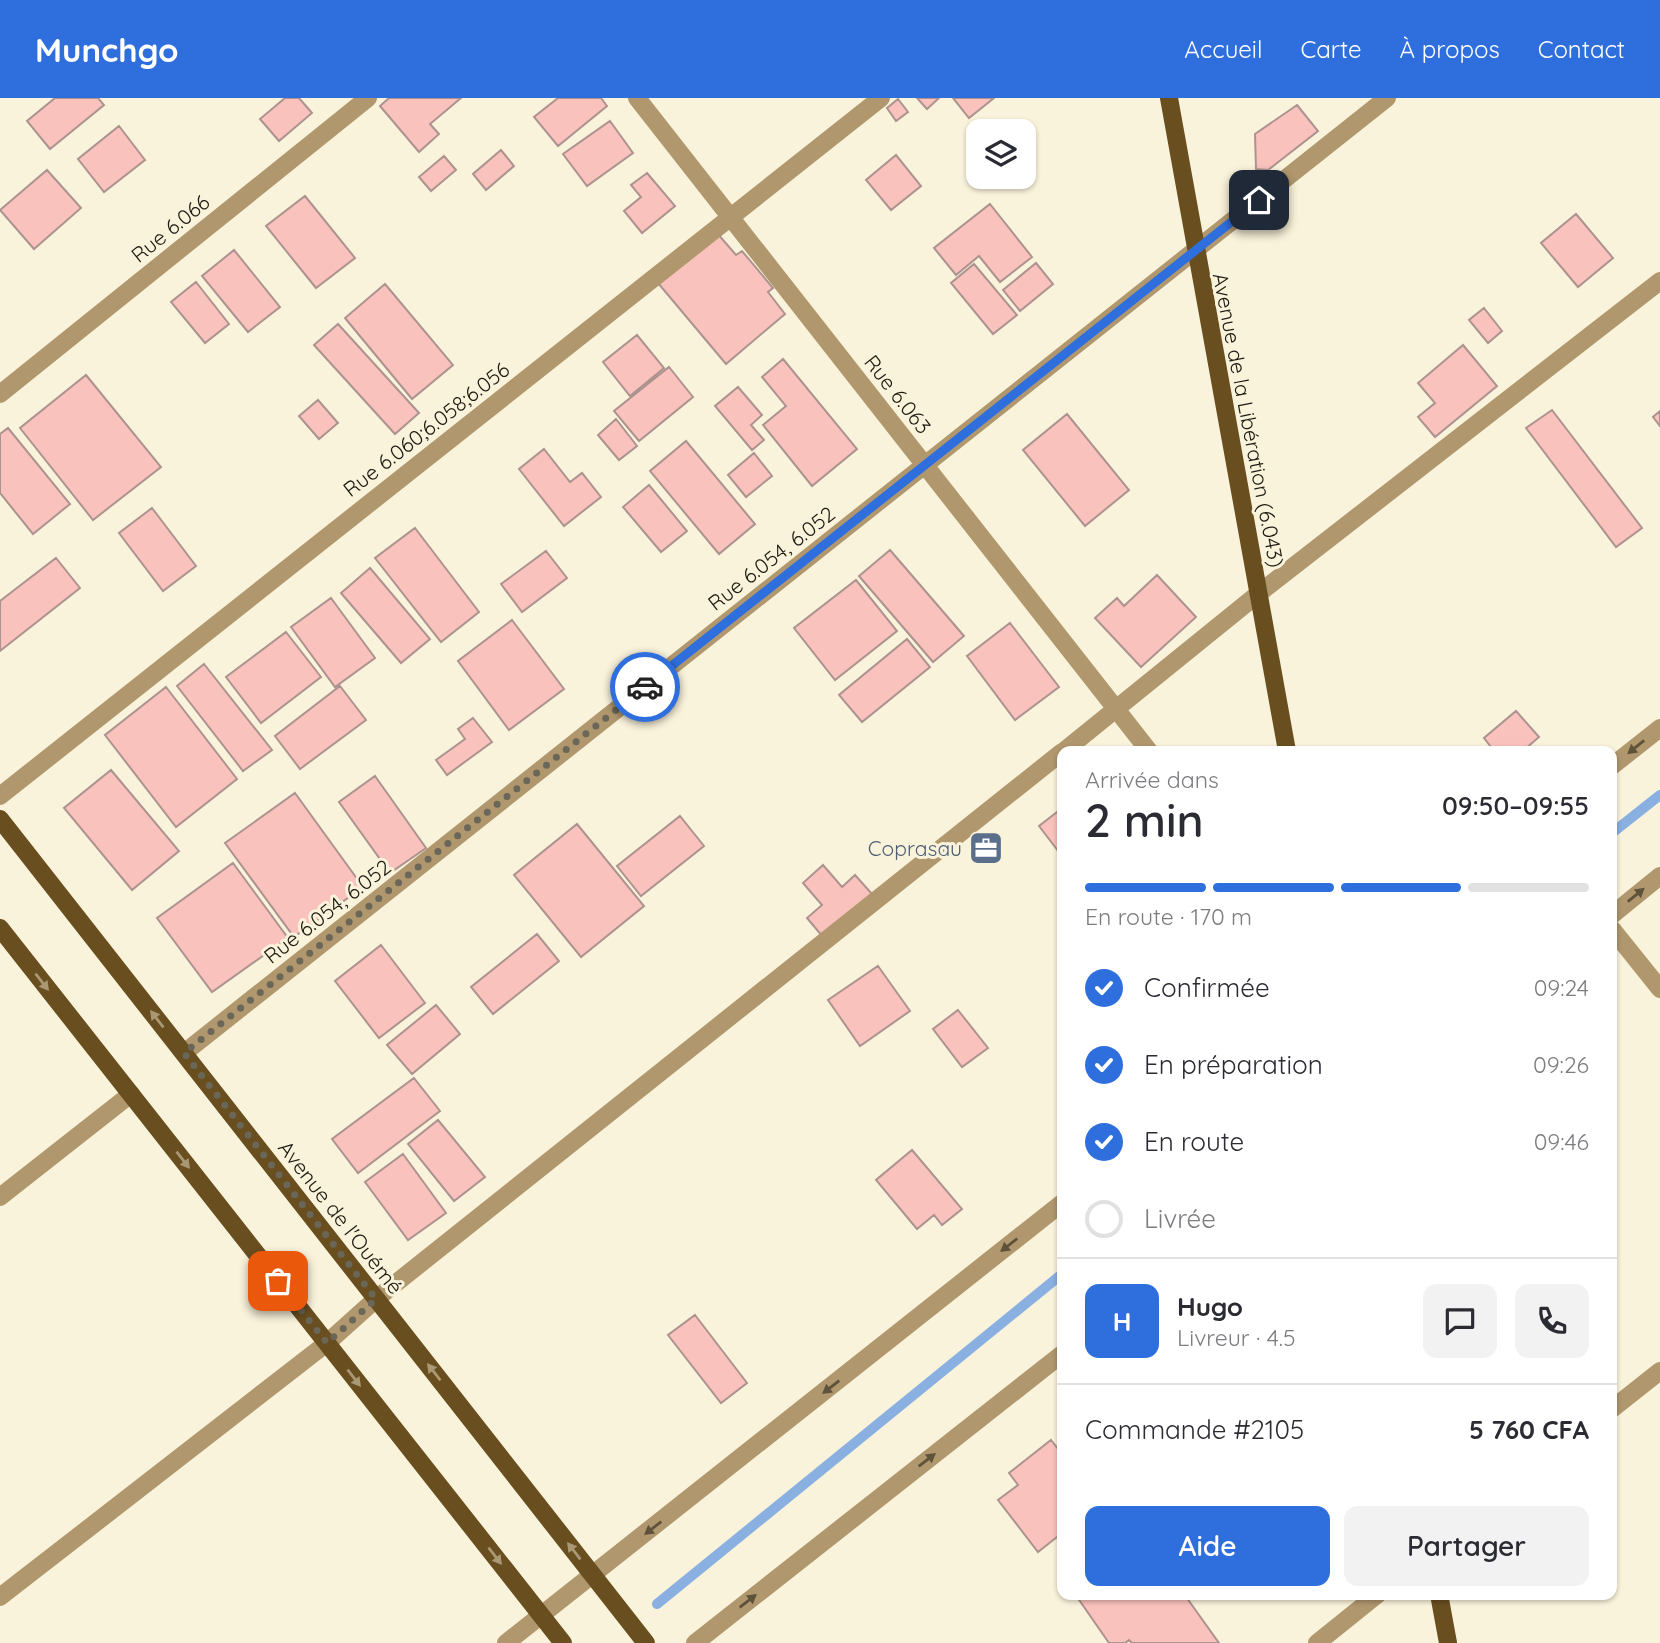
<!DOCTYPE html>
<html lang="fr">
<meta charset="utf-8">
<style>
:root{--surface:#fff;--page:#f2f2f3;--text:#2b2b33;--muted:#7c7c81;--line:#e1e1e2;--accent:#2f6fdd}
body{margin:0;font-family:Quicksand,sans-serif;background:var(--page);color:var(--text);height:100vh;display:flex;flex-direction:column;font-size:26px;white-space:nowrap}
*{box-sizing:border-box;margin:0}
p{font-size:23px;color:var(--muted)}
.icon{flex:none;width:38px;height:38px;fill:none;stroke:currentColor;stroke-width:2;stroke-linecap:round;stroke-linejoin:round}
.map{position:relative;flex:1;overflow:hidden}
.panel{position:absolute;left:1057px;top:648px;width:560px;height:854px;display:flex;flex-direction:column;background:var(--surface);border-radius:14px;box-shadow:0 2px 5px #0004}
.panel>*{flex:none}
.fabs{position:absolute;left:966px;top:21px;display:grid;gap:14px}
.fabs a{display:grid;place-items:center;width:70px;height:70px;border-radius:14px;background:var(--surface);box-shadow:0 2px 5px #0004;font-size:35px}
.pin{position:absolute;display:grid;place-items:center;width:60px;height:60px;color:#fff;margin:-30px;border-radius:14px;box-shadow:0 4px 10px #0006}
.courier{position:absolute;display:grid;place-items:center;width:70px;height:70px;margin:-35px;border:5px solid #2f6fdd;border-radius:50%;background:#fff;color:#222;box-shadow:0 2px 9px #0007}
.head em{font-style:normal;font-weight:600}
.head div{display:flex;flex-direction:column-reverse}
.head{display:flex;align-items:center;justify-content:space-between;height:119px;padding:0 28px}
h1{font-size:46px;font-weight:600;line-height:52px}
.bar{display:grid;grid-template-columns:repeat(4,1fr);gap:10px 7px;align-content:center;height:84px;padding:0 28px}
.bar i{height:9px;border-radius:5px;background:var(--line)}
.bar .current{background:var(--accent)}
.bar p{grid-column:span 4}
.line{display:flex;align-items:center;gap:18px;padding:0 28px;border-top:2px solid var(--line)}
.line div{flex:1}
.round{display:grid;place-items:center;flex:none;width:74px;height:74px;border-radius:14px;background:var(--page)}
ol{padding:0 28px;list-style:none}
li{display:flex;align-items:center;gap:21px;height:77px}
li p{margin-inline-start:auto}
li .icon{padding:7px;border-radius:50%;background:var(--accent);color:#fff;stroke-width:4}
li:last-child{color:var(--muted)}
li i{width:38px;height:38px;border:4px solid var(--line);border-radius:50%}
.button{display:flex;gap:14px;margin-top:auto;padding:14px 28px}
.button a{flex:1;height:80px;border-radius:14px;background:var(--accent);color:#fff;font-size:28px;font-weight:600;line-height:80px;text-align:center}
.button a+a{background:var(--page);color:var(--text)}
header{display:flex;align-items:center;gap:42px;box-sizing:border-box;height:98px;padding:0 35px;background:var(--accent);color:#fff}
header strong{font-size:33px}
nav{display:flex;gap:38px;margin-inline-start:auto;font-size:24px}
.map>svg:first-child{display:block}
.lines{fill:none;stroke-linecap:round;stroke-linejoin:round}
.stream{stroke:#8ab0e1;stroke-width:10}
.building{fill:#fac2bc;stroke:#ad9390;stroke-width:2}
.minor{stroke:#b0976d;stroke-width:18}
.major{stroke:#694e1f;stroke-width:18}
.oneway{fill:#5f523a}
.oneway2{fill:#aa9874}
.done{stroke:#6a6658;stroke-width:7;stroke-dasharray:0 12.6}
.route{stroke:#2f6fdd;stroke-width:9}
.labels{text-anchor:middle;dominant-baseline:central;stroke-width:6;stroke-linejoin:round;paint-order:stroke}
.street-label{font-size:21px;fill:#1c1a11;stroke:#faf3db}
.service-label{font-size:21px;fill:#4e5e75;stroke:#faf3db;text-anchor:end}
</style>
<header>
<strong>Munchgo</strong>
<nav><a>Accueil</a><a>Carte</a><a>À propos</a><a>Contact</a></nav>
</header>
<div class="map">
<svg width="1660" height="1545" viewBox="0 0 1660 1545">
<rect width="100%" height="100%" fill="#faf3db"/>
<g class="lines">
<!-- stream -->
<path class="stream" d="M1612 735 1660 697
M657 1506 1062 1176"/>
</g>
<!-- building -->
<path class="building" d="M55 0H98L104 7 50 51 27 23Z
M285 0H299L312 15 279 43 260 21Z
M389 0H461L430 26 439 36 419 54 380 8Z
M558 0H601L607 8 558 48 534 19Z
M917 0H939L927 11Z
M953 0H994L969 20Z
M898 1 908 14 896 23 887 10Z
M1297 7 1318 33 1268 72 1256 71 1255 36Z
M610 23 633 55 587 88 563 56Z
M119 28 145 62 104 94 78 61Z
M501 52 514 68 486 92 473 76Z
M896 57 921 88 891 112 866 82Z
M444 58 456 72 431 93 419 79Z
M47 72 81 110 34 151 0 112Z
M647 75 675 108 642 135 624 113 641 99 631 87Z
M305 98 355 160 316 190 266 128Z
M990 106 1032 159 1000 184 979 158 956 177 934 150Z
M1576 116 1613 160 1578 189 1541 145Z
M717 135 736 157 742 153 773 190 768 194 785 216 726 266 658 185Z
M234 152 280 209 248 234 202 178Z
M1036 165 1053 186 1020 213 1003 192Z
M974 166 1017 217 993 236 951 185Z
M196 184 229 226 205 245 171 204Z
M385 186 453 267 412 301 345 220Z
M1484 210 1502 233 1488 245 1469 222Z
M338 226 419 315 395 336 314 247Z
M637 237 664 270 630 298 603 264Z
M1463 247 1497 288 1435 339 1418 319 1435 305 1418 285Z
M783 261 857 351 812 388 763 327 786 308 762 279Z
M669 269 693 299 639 343 614 313Z
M86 277 161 369 93 422 20 330Z
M738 289 762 317 751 327 764 342 752 352 715 308Z
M318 302 338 325 319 341 299 318Z
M1552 312 1642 430 1616 449 1526 330Z
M1660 313V328L1653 319Z
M1067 316 1129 392 1085 428 1023 352Z
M616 321 637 348 619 362 598 337Z
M8 330 70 406 33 436 0 395V336Z
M686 343 755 426 719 456 650 373Z
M544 351 570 384 582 375 601 399 564 428 519 371Z
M754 355 772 378 746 399 728 377Z
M649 387 687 433 661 454 623 409Z
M152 410 196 468 163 493 119 435Z
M415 430 479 514 441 544 375 460Z
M890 452 964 538 933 564 859 478Z
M546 453 567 480 522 514 501 486Z
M56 460 80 490 0 553V503Z
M370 470 430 541 401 565 341 495Z
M1157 477 1196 519 1141 569 1095 520 1117 500 1124 508Z
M856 482 897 533 835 582 794 530Z
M331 500 375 560 335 589 291 529Z
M512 522 564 591 509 632 458 563Z
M1010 525 1059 589 1015 622 967 558Z
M286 534 321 579 261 625 226 579Z
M907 541 930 569 862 624 839 597Z
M204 566 272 652 243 673 177 588Z
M340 588 366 622 300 671 275 638Z
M166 589 237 681 176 729 105 637Z
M1516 613 1539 639 1523 653H1494L1484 640Z
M473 620 492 644 447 677 436 662 465 641 458 631Z
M111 672 179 753 132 792 64 710Z
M375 678 426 750 390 775 339 704Z
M295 695 363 789 294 839 225 745Z
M1061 711 1062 713V758L1039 728Z
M680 718 704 748 641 798 617 768Z
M577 726 644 808 581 859 514 777Z
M233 765 288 840 212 894 157 820Z
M823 767 842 789 855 777 872 796 823 839 807 820 822 807 803 785Z
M537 836 559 863 493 916 471 889Z
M381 847 425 905 379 940 335 883Z
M878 868 910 913 860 948 828 902Z
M436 907 460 936 412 976 387 947Z
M958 912 988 950 962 969 933 931Z
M414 980 440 1013 358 1075 332 1041Z
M438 1022 485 1079 454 1103 408 1046Z
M912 1052 962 1111 942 1127 934 1117 917 1131 876 1082Z
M403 1056 446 1115 408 1142 365 1084Z
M695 1217 747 1285 721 1305 668 1237Z
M1051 1342 1062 1356V1435L1038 1454 998 1402 1018 1387 1009 1375Z
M1075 1496H1184L1219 1545H1132L1129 1542 1125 1545H1109Z"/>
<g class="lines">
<!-- minor -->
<path class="minor" d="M637 0 1149 653
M0 296 368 0
M1064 653 1258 496 1660 183
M1612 668 1660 630
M0 698 881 0
M1612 817 1660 778
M1612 831 1660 891
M184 955 1387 0
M0 1099 131 996
M1612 1311 1660 1273
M0 1499 327 1245 376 1201 1062 654
M506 1545 1062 1105
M695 1545 1062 1256
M1317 1545 1378 1496"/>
<!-- major -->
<path class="major" d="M1169 0 1287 653
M0 721 646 1545
M0 830 563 1545
M1439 1496 1448 1545"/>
</g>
<!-- one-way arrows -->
<defs><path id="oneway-solid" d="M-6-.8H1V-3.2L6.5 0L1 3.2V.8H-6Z" transform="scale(1.75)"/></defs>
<g class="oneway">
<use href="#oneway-solid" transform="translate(1636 649) rotate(141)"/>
<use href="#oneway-solid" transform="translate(1636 797) rotate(-39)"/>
<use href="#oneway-solid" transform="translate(1009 1147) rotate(142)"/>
<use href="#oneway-solid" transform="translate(831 1289) rotate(142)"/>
<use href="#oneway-solid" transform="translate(927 1362) rotate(-38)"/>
<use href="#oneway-solid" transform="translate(653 1430) rotate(142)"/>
<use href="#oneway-solid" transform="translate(748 1503) rotate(-38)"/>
</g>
<g class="oneway2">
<use href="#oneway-solid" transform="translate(42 884) rotate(52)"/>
<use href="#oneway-solid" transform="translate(157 921) rotate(-128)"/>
<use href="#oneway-solid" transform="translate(183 1062) rotate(52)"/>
<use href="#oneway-solid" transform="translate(434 1274) rotate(-128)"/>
<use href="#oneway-solid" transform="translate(354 1280) rotate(52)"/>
<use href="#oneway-solid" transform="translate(574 1453) rotate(-128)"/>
<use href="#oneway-solid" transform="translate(495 1458) rotate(52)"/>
</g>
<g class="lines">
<!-- done -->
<path class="done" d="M278 1183 327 1245 376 1201 184 955 645 589"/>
<!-- route -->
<path class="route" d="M645 589 1259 102"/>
</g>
<!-- icons -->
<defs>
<g id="office-square" transform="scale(1.75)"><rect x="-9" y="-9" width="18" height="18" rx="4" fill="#5c6f8a" stroke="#faf3db"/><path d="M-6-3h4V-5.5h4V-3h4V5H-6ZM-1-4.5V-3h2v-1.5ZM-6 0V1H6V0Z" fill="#fff"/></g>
</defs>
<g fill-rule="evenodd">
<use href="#office-square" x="986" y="750"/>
</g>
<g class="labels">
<!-- street labels -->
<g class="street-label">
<text transform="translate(170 130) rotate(-39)">Rue 6.066</text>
<text transform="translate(898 296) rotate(52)">Rue 6.063</text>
<text transform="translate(1249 322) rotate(79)">Avenue de la Libération (6.043)</text>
<text transform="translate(426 331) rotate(-38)">Rue 6.060;6.058;6.056</text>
<text transform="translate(771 460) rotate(-38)">Rue 6.054, 6.052</text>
<text transform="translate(327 813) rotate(-38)">Rue 6.054, 6.052</text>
<text transform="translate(341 1119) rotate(52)">Avenue de l'Ouémé</text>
</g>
<!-- service labels -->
<g class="service-label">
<text x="962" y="750">Coprasau</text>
</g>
</g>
</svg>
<div class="fabs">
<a><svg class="icon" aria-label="layers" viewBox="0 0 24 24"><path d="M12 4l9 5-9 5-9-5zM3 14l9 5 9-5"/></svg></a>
</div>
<div class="pin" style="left:278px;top:1183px;background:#ea580c"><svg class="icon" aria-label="bag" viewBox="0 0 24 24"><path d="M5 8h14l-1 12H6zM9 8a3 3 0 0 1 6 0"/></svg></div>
<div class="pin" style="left:1259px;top:102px;background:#1f2937"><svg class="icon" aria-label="home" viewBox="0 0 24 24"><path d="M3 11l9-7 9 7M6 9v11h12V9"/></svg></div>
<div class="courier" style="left:645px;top:589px"><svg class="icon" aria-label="car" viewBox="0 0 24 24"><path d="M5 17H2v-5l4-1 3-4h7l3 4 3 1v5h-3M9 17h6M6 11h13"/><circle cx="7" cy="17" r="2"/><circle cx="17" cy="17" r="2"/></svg></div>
<section class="panel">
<div class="head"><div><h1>2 min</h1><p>Arrivée dans</p></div><em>09:50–09:55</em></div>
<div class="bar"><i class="current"></i><i class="current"></i><i class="current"></i><i></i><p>En route · 170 m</p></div>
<ol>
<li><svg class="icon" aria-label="check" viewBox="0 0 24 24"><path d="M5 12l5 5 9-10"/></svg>Confirmée<p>09:24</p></li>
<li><svg class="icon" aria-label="check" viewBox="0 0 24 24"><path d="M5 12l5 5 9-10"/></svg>En préparation<p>09:26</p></li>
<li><svg class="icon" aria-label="check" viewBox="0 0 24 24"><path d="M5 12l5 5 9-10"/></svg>En route<p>09:46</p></li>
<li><i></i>Livrée</li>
</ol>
<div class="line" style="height:126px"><b class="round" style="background:var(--accent);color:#fff">H</b><div><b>Hugo</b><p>Livreur · 4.5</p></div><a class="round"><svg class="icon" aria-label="chat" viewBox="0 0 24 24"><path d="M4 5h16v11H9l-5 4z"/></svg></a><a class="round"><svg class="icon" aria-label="phone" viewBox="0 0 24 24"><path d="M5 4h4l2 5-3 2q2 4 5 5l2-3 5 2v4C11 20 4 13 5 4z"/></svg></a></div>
<div class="line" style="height:91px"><div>Commande #2105</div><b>5 760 CFA</b></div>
<div class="button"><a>Aide</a><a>Partager</a></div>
</section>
</div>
